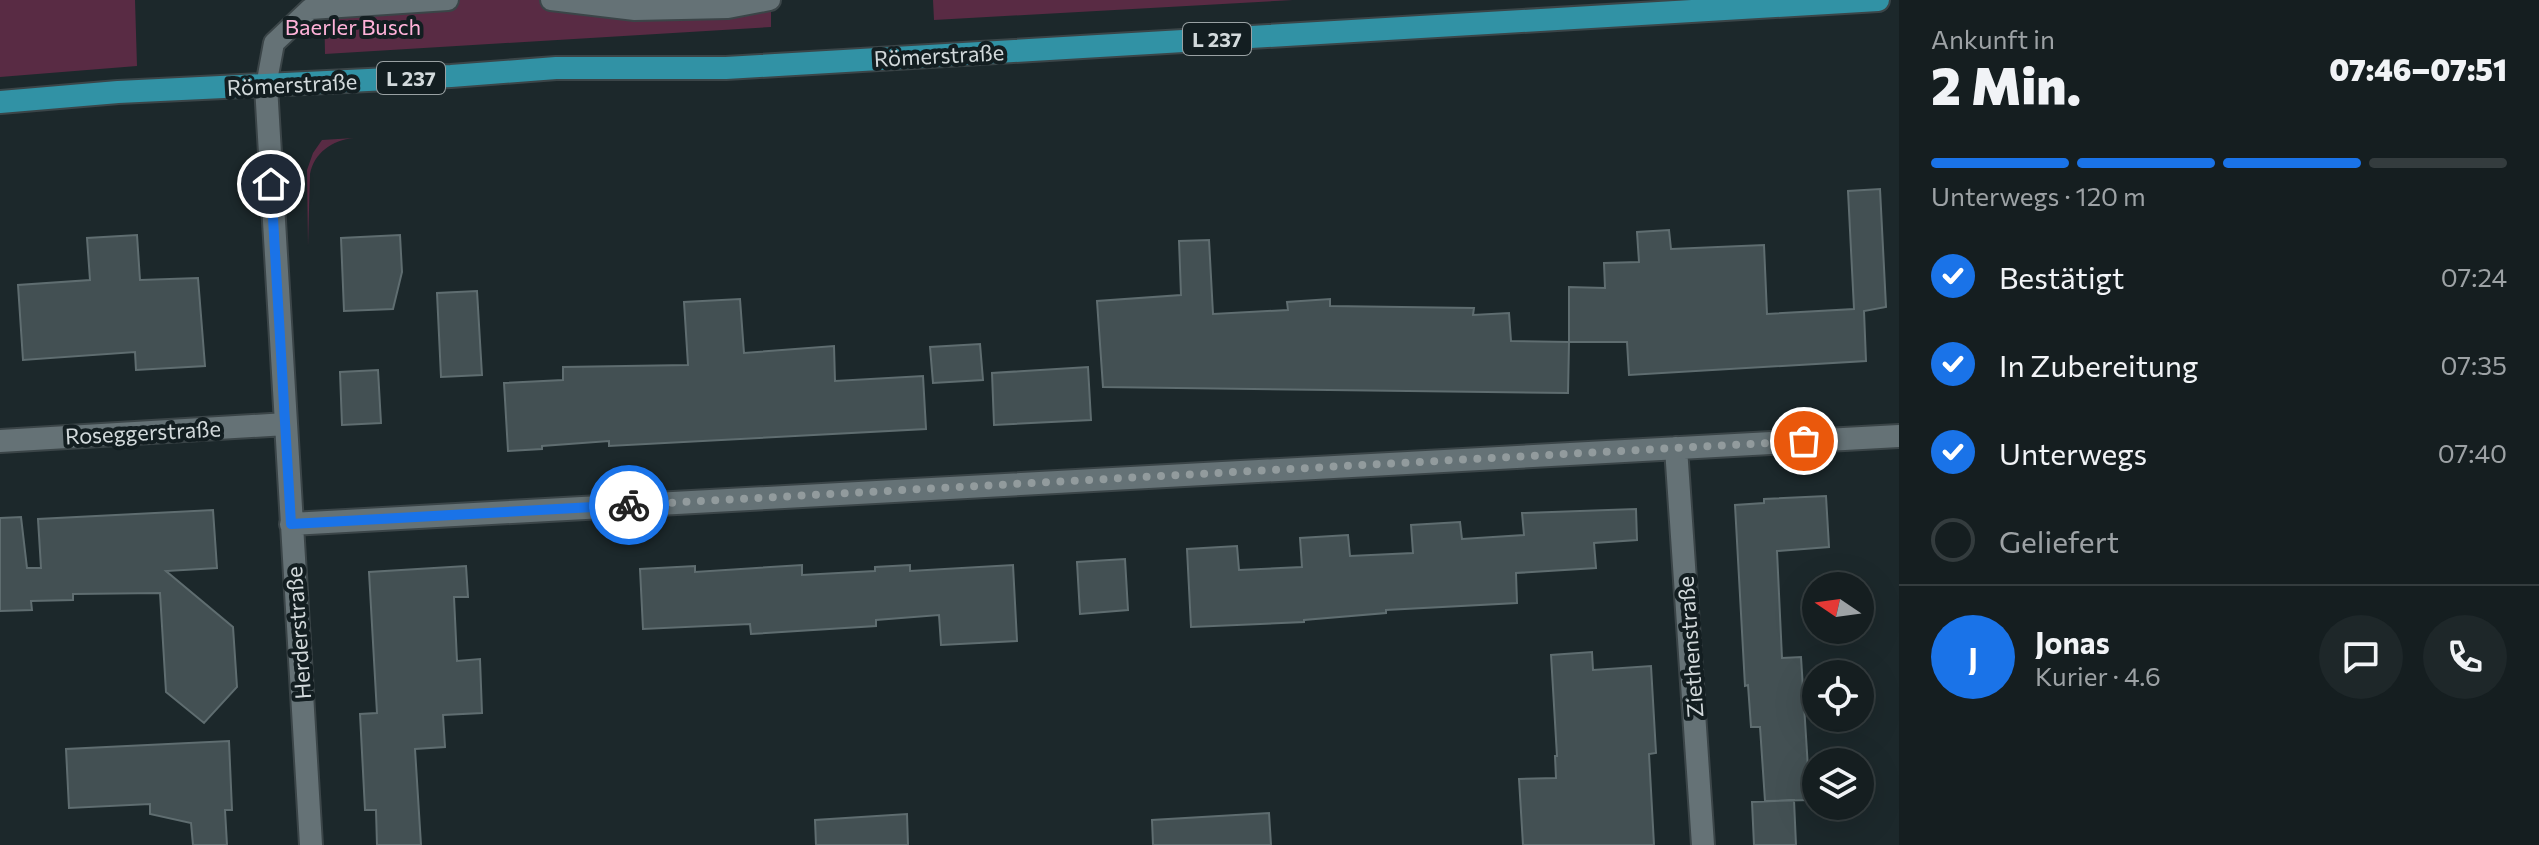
<!DOCTYPE html>
<html lang="de">
<meta charset="utf-8">
<style>
:root{--surface:#151e20;--page:#1e2729;--text:#f1f3f6;--muted:#9da2a5;--line:#343c3e;--accent:#1a73e8}
body{margin:0;font-family:Commissioner,sans-serif;background:var(--page);color:var(--text);height:100vh;display:flex;flex-direction:column;font-size:30px;white-space:nowrap}
*{box-sizing:border-box;margin:0}
p{font-size:26px;color:var(--muted)}
.icon{flex:none;width:44px;height:44px;fill:none;stroke:currentColor;stroke-width:2;stroke-linecap:round;stroke-linejoin:round}
.map{position:relative;flex:1;overflow:hidden}
.sheet{display:flex;flex-direction:column;background:var(--surface);width:640px}
.sheet>*{flex:none}
.needle{width:52px;rotate:283deg}
.tools{position:absolute;left:1802px;top:572px;display:grid;gap:16px}
.tools a{display:grid;place-items:center;width:72px;height:72px;border-radius:50%;background:var(--surface);box-shadow:0 8px 32px #0002,0 0 0 2px var(--line);font-size:40px}
.pin{position:absolute;display:grid;place-items:center;width:68px;height:68px;color:#fff;margin:-34px;border:4px solid #fff;border-radius:50%;box-shadow:0 2px 8px #0007}
.courier{position:absolute;display:grid;place-items:center;width:80px;height:80px;margin:-40px;border:6px solid #1a73e8;border-radius:50%;background:#fff;color:#222;box-shadow:0 2px 10px #0007}
.summary em{font-style:normal;font-weight:800}
.summary div{display:flex;flex-direction:column-reverse}
.summary{display:flex;align-items:center;justify-content:space-between;height:136px;padding:0 32px}
h1{font-size:52px;font-weight:800;line-height:60px}
.bar{display:grid;grid-template-columns:repeat(4,1fr);gap:12px 8px;align-content:center;height:96px;padding:0 32px}
.bar i{height:10px;border-radius:6px;background:var(--line)}
.bar .current{background:var(--accent)}
.bar p{grid-column:span 4}
.line{display:flex;align-items:center;gap:20px;padding:0 32px;border-top:2px solid var(--line)}
.line div{flex:1}
.round{display:grid;place-items:center;flex:none;width:84px;height:84px;border-radius:42px;background:var(--page)}
ol{padding:0 32px;list-style:none}
li{display:flex;align-items:center;gap:24px;height:88px}
li p{margin-inline-start:auto}
li .icon{padding:8px;border-radius:50%;background:var(--accent);color:#fff;stroke-width:4}
li:last-child{color:var(--muted)}
li i{width:44px;height:44px;border:4px solid var(--line);border-radius:50%}
main{display:flex;flex:1;min-height:0}
.map>svg:first-child{display:block}
.green{fill:#592b44}
.building{fill:#435053;stroke:#5f6d70;stroke-width:2}
.lines{fill:none;stroke-linecap:round;stroke-linejoin:round}
.service-casing{stroke:#3b4548;stroke-width:24}
.minor-casing{stroke:#3b4548;stroke-width:26}
.primary-casing{stroke:#3b4548;stroke-width:26}
.service{stroke:#657276;stroke-width:20}
.minor{stroke:#657276;stroke-width:22}
.primary{stroke:#3192a5;stroke-width:22}
.done{stroke:#929b9d;stroke-width:8;stroke-dasharray:0 14.4}
.route{stroke:#1a73e8;stroke-width:10}
.labels{text-anchor:middle;dominant-baseline:central;stroke-width:8;stroke-linejoin:round;paint-order:stroke}
.shield{fill:#131e21;stroke:#99a1a3;stroke-width:2}
.shield-label{font-size:20px;font-weight:bold;fill:#d2d9db}
.park-label{font-size:22px;fill:#ffb2d9;stroke:#131e21}
.street-label{font-size:22px;fill:#d2d9db;stroke:#131e21}
</style>
<main>
<div class="map">
<svg width="1899" height="845" viewBox="0 0 1899 845">
<rect width="100%" height="100%" fill="#1c282b"/>
<!-- green -->
<path class="green" d="M0 0H135L137 66 0 77Z
M324 0H771V27L325 54Z
M933 0H1293L934 20Z
M354 138C332 140 314 153 310 174L308 246 307 170 313 153 322 140Z"/>
<!-- building -->
<path class="building" d="M1880 189 1886 307 1864 311 1866 361 1629 375 1627 342H1569V287L1605 288 1604 263 1639 262 1637 232 1669 230 1671 249 1764 245 1767 314 1854 309 1848 191Z
M137 235 140 280 198 278 205 366 136 370 135 352 23 360 18 285 90 280 87 238Z
M400 235 402 272 393 309 344 311 341 238Z
M1209 240 1213 314 1288 310 1287 302 1330 299V306L1474 308 1473 315 1509 313 1511 341 1569 342 1568 393 1103 387 1097 301 1181 295 1179 241Z
M477 291 482 375 441 377 437 293Z
M740 299 744 353 834 346 835 381 923 376 926 429 609 446V441L542 446V449L508 451 504 383 563 380V367L688 365 684 302Z
M980 344 983 380 933 383 930 347Z
M1088 367 1091 420 994 425 992 373Z
M378 370 381 423 342 425 340 372Z
M1826 496 1829 547 1777 551 1782 658 1801 657 1810 800 1765 801 1760 727H1751L1748 685 1745 686 1735 505 1764 503V499Z
M1636 509 1637 540 1594 543 1596 568 1516 573 1517 603 1386 610V613L1304 620V622L1191 627 1187 549 1237 546 1239 570 1302 567 1300 538 1348 535 1350 556 1413 553 1411 525 1460 522 1462 539 1524 535 1522 513Z
M213 510 217 568 166 571 233 627 237 687 204 723 166 692 160 593 73 594V600L31 601 32 610 0 611V518L21 517 27 568H41L38 519Z
M1125 559 1128 610 1080 614 1077 562Z
M802 565V575L875 571V567L910 565V571L1013 565 1017 641 941 645 939 615 876 620V626L751 634 750 624 643 629 640 569 695 566V572Z
M466 566 468 597H454L457 661 480 659 482 713 443 715 445 747 415 749 421 845H377L376 810H365L360 714 377 713 369 572Z
M1592 652 1593 670 1651 666 1656 753 1649 754 1654 845H1523L1519 779 1556 778 1555 756H1557L1551 655Z
M229 741 232 810H225L227 845H193L191 823 150 814V804L69 808 66 749Z
M1794 800 1796 845H1754L1752 802Z
M1269 813 1271 845H1153L1152 820Z
M907 814 908 845H816L815 820Z"/>
<g class="lines">
<!-- service casing -->
<g class="service-casing">
<path id="service" d="M551 0 635 10 728 8 770 0
M266 86 274 43 310 9 448 0"/>
</g>
<!-- minor casing -->
<g class="minor-casing">
<path id="minor" d="M266 86 311 845
M0 441 286 424
M1676 448 1703 845
M291 524 1899 436"/>
</g>
<!-- primary casing -->
<g class="primary-casing">
<path id="primary" d="M0 102 118 92 451 76 556 68H726L1878 0"/>
</g>
<!-- service -->
<use href="#service" class="service"/>
<!-- minor -->
<use href="#minor" class="minor"/>
<!-- primary -->
<use href="#primary" class="primary"/>
</g>
<g class="lines">
<!-- done -->
<path class="done" d="M629 505 1804 441"/>
<!-- route -->
<path class="route" d="M271 184 291 524 629 505"/>
</g>
<g class="labels">
<!-- shield labels -->
<g class="shield">
<rect x="1183" y="23" width="68" height="32" rx="6"/>
<rect x="377" y="62" width="68" height="32" rx="6"/>
</g>
<g class="shield-label">
<text x="1217" y="39">L 237</text>
<text x="411" y="78">L 237</text>
</g>
<!-- park labels -->
<g class="park-label">
<text x="353" y="26">Baerler Busch</text>
</g>
<!-- street labels -->
<g class="street-label">
<text transform="translate(939 55) rotate(-3)">Römerstraße</text>
<text transform="translate(292 84) rotate(-3)">Römerstraße</text>
<text transform="translate(143 432) rotate(-3)">Roseggerstraße</text>
<text transform="translate(298 633) rotate(-94)">Herderstraße</text>
<text transform="translate(1690 647) rotate(-94)">Ziethenstraße</text>
</g>
</g>
</svg>
<div class="tools">
<a><svg class="needle" viewBox="-14 -14 28 28"><path d="M0-13l5 13h-10z" fill="#e53935"/><path d="M0 13l5-13h-10z" fill="#9da2a5"/></svg></a>
<a><svg class="icon" aria-label="locate" viewBox="0 0 24 24"><circle cx="12" cy="12" r="6"/><path d="M12 2v4M12 18v4M2 12h4M18 12h4"/></svg></a>
<a><svg class="icon" aria-label="layers" viewBox="0 0 24 24"><path d="M12 4l9 5-9 5-9-5zM3 14l9 5 9-5"/></svg></a>
</div>
<div class="pin" style="left:1804px;top:441px;background:#ea580c"><svg class="icon" aria-label="bag" viewBox="0 0 24 24"><path d="M5 8h14l-1 12H6zM9 8a3 3 0 0 1 6 0"/></svg></div>
<div class="pin" style="left:271px;top:184px;background:#1f2937"><svg class="icon" aria-label="home" viewBox="0 0 24 24"><path d="M3 11l9-7 9 7M6 9v11h12V9"/></svg></div>
<div class="courier" style="left:629px;top:505px"><svg class="icon" aria-label="bike" viewBox="0 0 24 24"><circle cx="6" cy="16" r="4"/><circle cx="18" cy="16" r="4"/><path d="M6 16l4-8h5l3 8M10 8l3 8H6M13 5h3"/></svg></div>
</div>
<section class="sheet">
<div class="summary"><div><h1>2 Min.</h1><p>Ankunft in</p></div><em>07:46–07:51</em></div>
<div class="bar"><i class="current"></i><i class="current"></i><i class="current"></i><i></i><p>Unterwegs · 120 m</p></div>
<ol>
<li><svg class="icon" aria-label="check" viewBox="0 0 24 24"><path d="M5 12l5 5 9-10"/></svg>Bestätigt<p>07:24</p></li>
<li><svg class="icon" aria-label="check" viewBox="0 0 24 24"><path d="M5 12l5 5 9-10"/></svg>In Zubereitung<p>07:35</p></li>
<li><svg class="icon" aria-label="check" viewBox="0 0 24 24"><path d="M5 12l5 5 9-10"/></svg>Unterwegs<p>07:40</p></li>
<li><i></i>Geliefert</li>
</ol>
<div class="line" style="height:144px"><b class="round" style="background:var(--accent);color:#fff">J</b><div><b>Jonas</b><p>Kurier · 4.6</p></div><a class="round"><svg class="icon" aria-label="chat" viewBox="0 0 24 24"><path d="M4 5h16v11H9l-5 4z"/></svg></a><a class="round"><svg class="icon" aria-label="phone" viewBox="0 0 24 24"><path d="M5 4h4l2 5-3 2q2 4 5 5l2-3 5 2v4C11 20 4 13 5 4z"/></svg></a></div>
</section>
</main>
